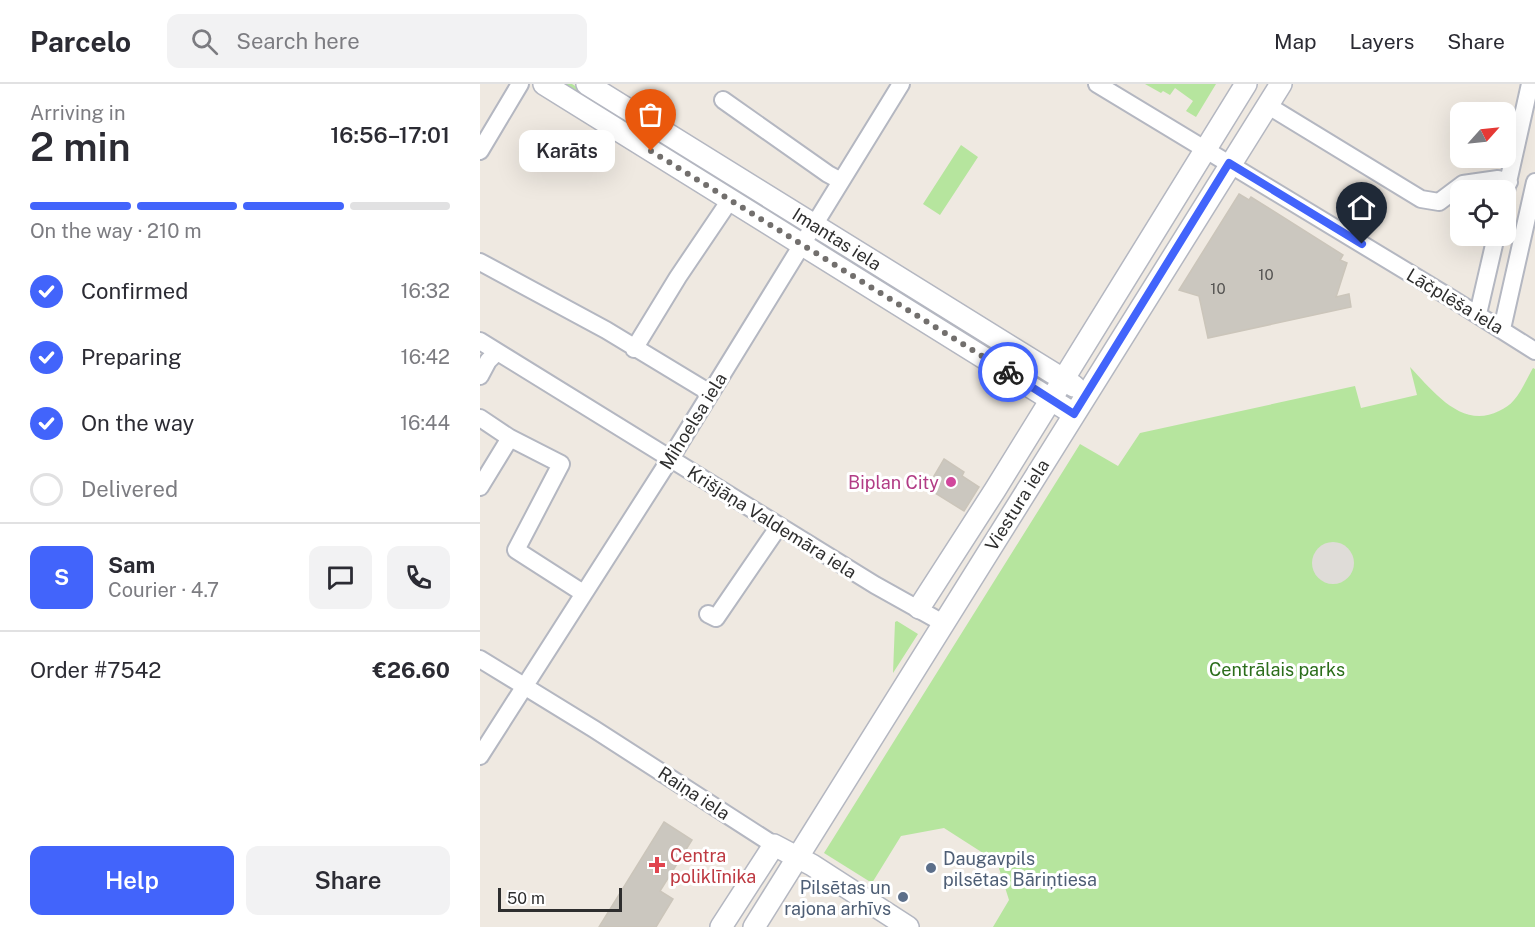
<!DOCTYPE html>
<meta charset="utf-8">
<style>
:root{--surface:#fff;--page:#f2f2f3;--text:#2b2b33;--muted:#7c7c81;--line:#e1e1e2;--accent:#4264fb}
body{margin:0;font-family:"Public Sans",sans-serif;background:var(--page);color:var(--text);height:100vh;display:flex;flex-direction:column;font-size:22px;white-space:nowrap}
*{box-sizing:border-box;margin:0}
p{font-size:20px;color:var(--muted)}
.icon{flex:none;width:33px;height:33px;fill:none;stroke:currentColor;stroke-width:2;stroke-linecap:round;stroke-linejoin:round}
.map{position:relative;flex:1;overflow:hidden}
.drawer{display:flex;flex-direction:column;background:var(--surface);width:480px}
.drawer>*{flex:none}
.needle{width:39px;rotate:63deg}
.tools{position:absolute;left:970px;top:18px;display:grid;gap:12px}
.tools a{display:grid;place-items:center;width:66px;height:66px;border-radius:12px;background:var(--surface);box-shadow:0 6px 24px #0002;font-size:30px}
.scale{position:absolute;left:18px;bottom:15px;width:124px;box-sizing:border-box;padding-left:6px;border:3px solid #2e2e2e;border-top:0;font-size:16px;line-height:21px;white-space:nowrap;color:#2e2e2e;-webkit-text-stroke:4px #fff;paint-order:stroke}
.pin{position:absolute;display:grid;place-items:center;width:51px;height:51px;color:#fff;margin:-62px -26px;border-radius:50% 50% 50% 0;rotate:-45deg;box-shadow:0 0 6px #0007}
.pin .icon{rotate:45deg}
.courier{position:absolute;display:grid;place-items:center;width:60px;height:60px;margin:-30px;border:4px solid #4264fb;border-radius:50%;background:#fff;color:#222;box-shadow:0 2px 8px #0007}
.bubble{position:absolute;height:42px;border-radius:12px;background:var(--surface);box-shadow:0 6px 24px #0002;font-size:20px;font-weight:600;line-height:42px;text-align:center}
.headline em{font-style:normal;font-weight:600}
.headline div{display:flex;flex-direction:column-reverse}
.headline{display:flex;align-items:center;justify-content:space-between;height:102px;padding:0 30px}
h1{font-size:39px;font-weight:600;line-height:45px}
.bar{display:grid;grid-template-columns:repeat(4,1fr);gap:9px 6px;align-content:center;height:72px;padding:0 30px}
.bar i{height:8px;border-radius:4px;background:var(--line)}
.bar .on{background:var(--accent)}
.bar p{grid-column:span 4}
.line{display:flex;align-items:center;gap:15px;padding:0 30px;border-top:2px solid var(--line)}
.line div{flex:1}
.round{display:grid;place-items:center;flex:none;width:63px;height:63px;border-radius:12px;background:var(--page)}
ol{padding:0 30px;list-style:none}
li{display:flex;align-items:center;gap:18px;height:66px}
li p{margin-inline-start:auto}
li .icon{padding:6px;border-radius:50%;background:var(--accent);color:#fff;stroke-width:4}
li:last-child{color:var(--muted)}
li i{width:33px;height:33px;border:3px solid var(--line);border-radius:50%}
.button{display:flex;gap:12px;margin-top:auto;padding:12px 30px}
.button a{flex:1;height:69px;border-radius:12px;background:var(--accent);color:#fff;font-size:24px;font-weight:600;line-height:69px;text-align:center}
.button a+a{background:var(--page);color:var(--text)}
header{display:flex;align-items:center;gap:36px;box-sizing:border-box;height:84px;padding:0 30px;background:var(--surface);border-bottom:2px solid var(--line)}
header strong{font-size:28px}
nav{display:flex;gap:33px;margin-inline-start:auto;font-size:21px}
.search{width:420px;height:54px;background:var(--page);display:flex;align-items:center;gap:15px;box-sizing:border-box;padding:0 21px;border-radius:12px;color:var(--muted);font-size:22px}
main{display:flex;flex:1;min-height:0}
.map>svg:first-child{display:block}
.green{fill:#b6e59e}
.plaza{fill:#dfdcd8}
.building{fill:#cbc7bf;stroke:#cbc5ba;stroke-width:1.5}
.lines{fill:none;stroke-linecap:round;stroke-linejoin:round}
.minor-casing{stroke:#b4b7c1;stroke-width:20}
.tertiary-casing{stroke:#b4b7c1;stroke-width:24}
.minor{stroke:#fff;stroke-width:16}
.tertiary{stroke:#fff;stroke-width:21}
.done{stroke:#726f6d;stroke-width:6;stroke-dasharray:0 10.8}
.route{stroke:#4264fb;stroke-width:8}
.hotel-dot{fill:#d1479c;stroke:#fff;stroke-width:2}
.health-dot{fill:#e0444e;stroke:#fff;stroke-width:2}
.service-dot{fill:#5c6f8a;stroke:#fff;stroke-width:2}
.labels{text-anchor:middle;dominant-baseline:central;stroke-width:6;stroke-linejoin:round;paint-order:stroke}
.number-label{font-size:15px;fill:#555452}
.street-label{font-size:18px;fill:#2e2e2e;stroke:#fff}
.hotel-label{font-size:18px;fill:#b23c85;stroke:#fff;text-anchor:end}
.park-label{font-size:18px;fill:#2c6e1b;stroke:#fff}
.health-label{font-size:18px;fill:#be3a42;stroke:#fff;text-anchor:start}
.service-label{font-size:18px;fill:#4e5e75;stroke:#fff;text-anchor:start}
</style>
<header>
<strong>Parcelo</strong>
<div class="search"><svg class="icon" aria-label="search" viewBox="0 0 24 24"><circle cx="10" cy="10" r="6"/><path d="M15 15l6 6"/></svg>Search here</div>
<nav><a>Map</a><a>Layers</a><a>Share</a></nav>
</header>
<main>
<section class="drawer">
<div class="headline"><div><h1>2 min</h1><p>Arriving in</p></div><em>16:56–17:01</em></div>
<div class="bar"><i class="on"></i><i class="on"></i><i class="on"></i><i></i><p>On the way · 210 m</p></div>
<ol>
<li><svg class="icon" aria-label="check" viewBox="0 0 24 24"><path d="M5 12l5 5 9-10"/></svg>Confirmed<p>16:32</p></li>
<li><svg class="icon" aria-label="check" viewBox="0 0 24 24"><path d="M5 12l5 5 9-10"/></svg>Preparing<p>16:42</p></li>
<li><svg class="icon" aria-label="check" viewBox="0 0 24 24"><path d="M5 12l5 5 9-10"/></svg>On the way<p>16:44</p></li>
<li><i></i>Delivered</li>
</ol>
<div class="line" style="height:108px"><b class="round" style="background:var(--accent);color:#fff">S</b><div><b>Sam</b><p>Courier · 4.7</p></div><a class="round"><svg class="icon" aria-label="chat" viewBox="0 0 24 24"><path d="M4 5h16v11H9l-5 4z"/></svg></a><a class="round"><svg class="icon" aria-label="phone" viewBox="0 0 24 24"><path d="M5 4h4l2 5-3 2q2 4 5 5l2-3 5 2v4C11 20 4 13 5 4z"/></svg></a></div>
<div class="line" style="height:78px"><div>Order #7542</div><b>€26.60</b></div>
<div class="button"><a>Help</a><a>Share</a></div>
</section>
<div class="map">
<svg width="1055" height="843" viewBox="0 0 1055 843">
<rect width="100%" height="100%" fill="#efe9e1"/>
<!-- green -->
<path class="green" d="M83 0H92L301 131 298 136Z
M665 0H736L716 33 706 27 713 17 695 4 690 11 683 7 681 9Z
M481 61 498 73 460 131 443 120Z
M356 166 559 290 556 295 354 170Z
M930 283C953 307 982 346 1019 327 1025 324 1030 321 1034 316 1042 307 1047 294 1053 284L1055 285V843H513L529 816 517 778 464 744 421 752 392 799 344 769 600 360 638 382 660 349 875 302 881 324 937 311Z
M417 537 438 550 413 589 415 538Z"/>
<!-- plaza -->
<path class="plaza" d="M832 479a21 21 0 1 1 42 0a21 21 0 1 1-42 0Z"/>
<!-- building -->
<path class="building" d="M759 110 769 116 771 113 863 171 860 176 867 179 856 213 869 210 871 223 728 254 719 212 699 206Z
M464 375 484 388 482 392 499 403 484 427 447 404Z
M184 738 212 756 180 807 193 815 176 843H119Z"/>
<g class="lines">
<!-- minor casing -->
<g class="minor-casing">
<path id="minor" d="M617 0 974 216 1055 267
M243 16 348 90 361 97
M787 21 941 115 959 118 983 100 1018 95 1029 98
M0 67 40 0
M1026 107 1050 0
M0 178 126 246 230 309
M998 230 1016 152
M1022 245 1055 98
M0 257 395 501 463 539
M154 265 198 193 250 116
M0 292 8 277 17 268
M0 334 30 354 81 380 36 466 103 509
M0 403 30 354
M228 530 236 534 299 442
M0 575 114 645 294 761
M0 672 190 375 421 0"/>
</g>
<!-- tertiary casing -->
<g class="tertiary-casing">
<path id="tertiary" d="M64 0 594 330
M107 0 594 302
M439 524 515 406 766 0
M241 843 294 761 332 781 428 843
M274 843 801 0"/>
</g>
<!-- minor -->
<use href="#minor" class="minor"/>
<!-- tertiary -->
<use href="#tertiary" class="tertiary"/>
</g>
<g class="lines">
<!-- done -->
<path class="done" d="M171 67 528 288"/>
<!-- route -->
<path class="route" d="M528 288 594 330 749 79 882 160"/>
</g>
<!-- markers -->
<circle class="hotel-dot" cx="471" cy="398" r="6"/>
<path class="health-dot" d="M174 772h6v6h6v6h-6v6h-6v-6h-6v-6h6z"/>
<g class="service-dot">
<circle cx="451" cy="784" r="6"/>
<circle cx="423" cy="813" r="6"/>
</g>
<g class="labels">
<!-- number labels -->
<g class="number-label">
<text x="786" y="190">10</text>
<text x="738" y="204">10</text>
</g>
<!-- street labels -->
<g class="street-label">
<text transform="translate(357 155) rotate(32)">Imantas iela</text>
<text transform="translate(975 217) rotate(31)">Lāčplēša iela</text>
<text transform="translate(213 337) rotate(-58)">Mihoelsa iela</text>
<text transform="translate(537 421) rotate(-58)">Viestura iela</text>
<text transform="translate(292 438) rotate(32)">Krišjāņa Valdemāra iela</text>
<text transform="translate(214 709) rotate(33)">Raiņa iela</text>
</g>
<!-- hotel labels -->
<g class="hotel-label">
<text x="459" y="398">Biplan City</text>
</g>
<!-- park labels -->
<g class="park-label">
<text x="797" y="585">Centrālais parks</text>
</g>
<!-- health labels -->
<g class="health-label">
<text x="190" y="771">Centra<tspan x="190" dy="21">poliklīnika</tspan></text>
</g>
<!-- service labels -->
<g class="service-label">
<text x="463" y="774">Daugavpils<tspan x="463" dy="21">pilsētas Bāriņtiesa</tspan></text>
<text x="411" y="803" text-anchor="end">Pilsētas un<tspan x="411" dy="21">rajona arhīvs</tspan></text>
</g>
</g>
</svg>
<div class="tools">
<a><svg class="needle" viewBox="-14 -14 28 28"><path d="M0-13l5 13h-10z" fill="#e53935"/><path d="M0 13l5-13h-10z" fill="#7c7c81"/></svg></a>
<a><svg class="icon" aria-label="locate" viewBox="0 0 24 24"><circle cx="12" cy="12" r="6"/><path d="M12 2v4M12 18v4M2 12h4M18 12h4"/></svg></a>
</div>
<div class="scale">50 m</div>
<div class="pin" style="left:171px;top:67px;background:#ea580c"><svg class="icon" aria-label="bag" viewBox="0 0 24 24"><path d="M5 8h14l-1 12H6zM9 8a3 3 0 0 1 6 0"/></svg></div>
<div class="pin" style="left:882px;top:160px;background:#1f2937"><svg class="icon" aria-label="home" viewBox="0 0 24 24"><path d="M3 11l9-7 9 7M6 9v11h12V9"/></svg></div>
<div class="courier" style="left:528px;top:288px"><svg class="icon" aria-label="bike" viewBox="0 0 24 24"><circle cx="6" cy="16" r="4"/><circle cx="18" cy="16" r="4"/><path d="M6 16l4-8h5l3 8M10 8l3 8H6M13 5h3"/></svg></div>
<div class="bubble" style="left:39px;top:46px;width:96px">Karāts</div>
</div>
</main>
